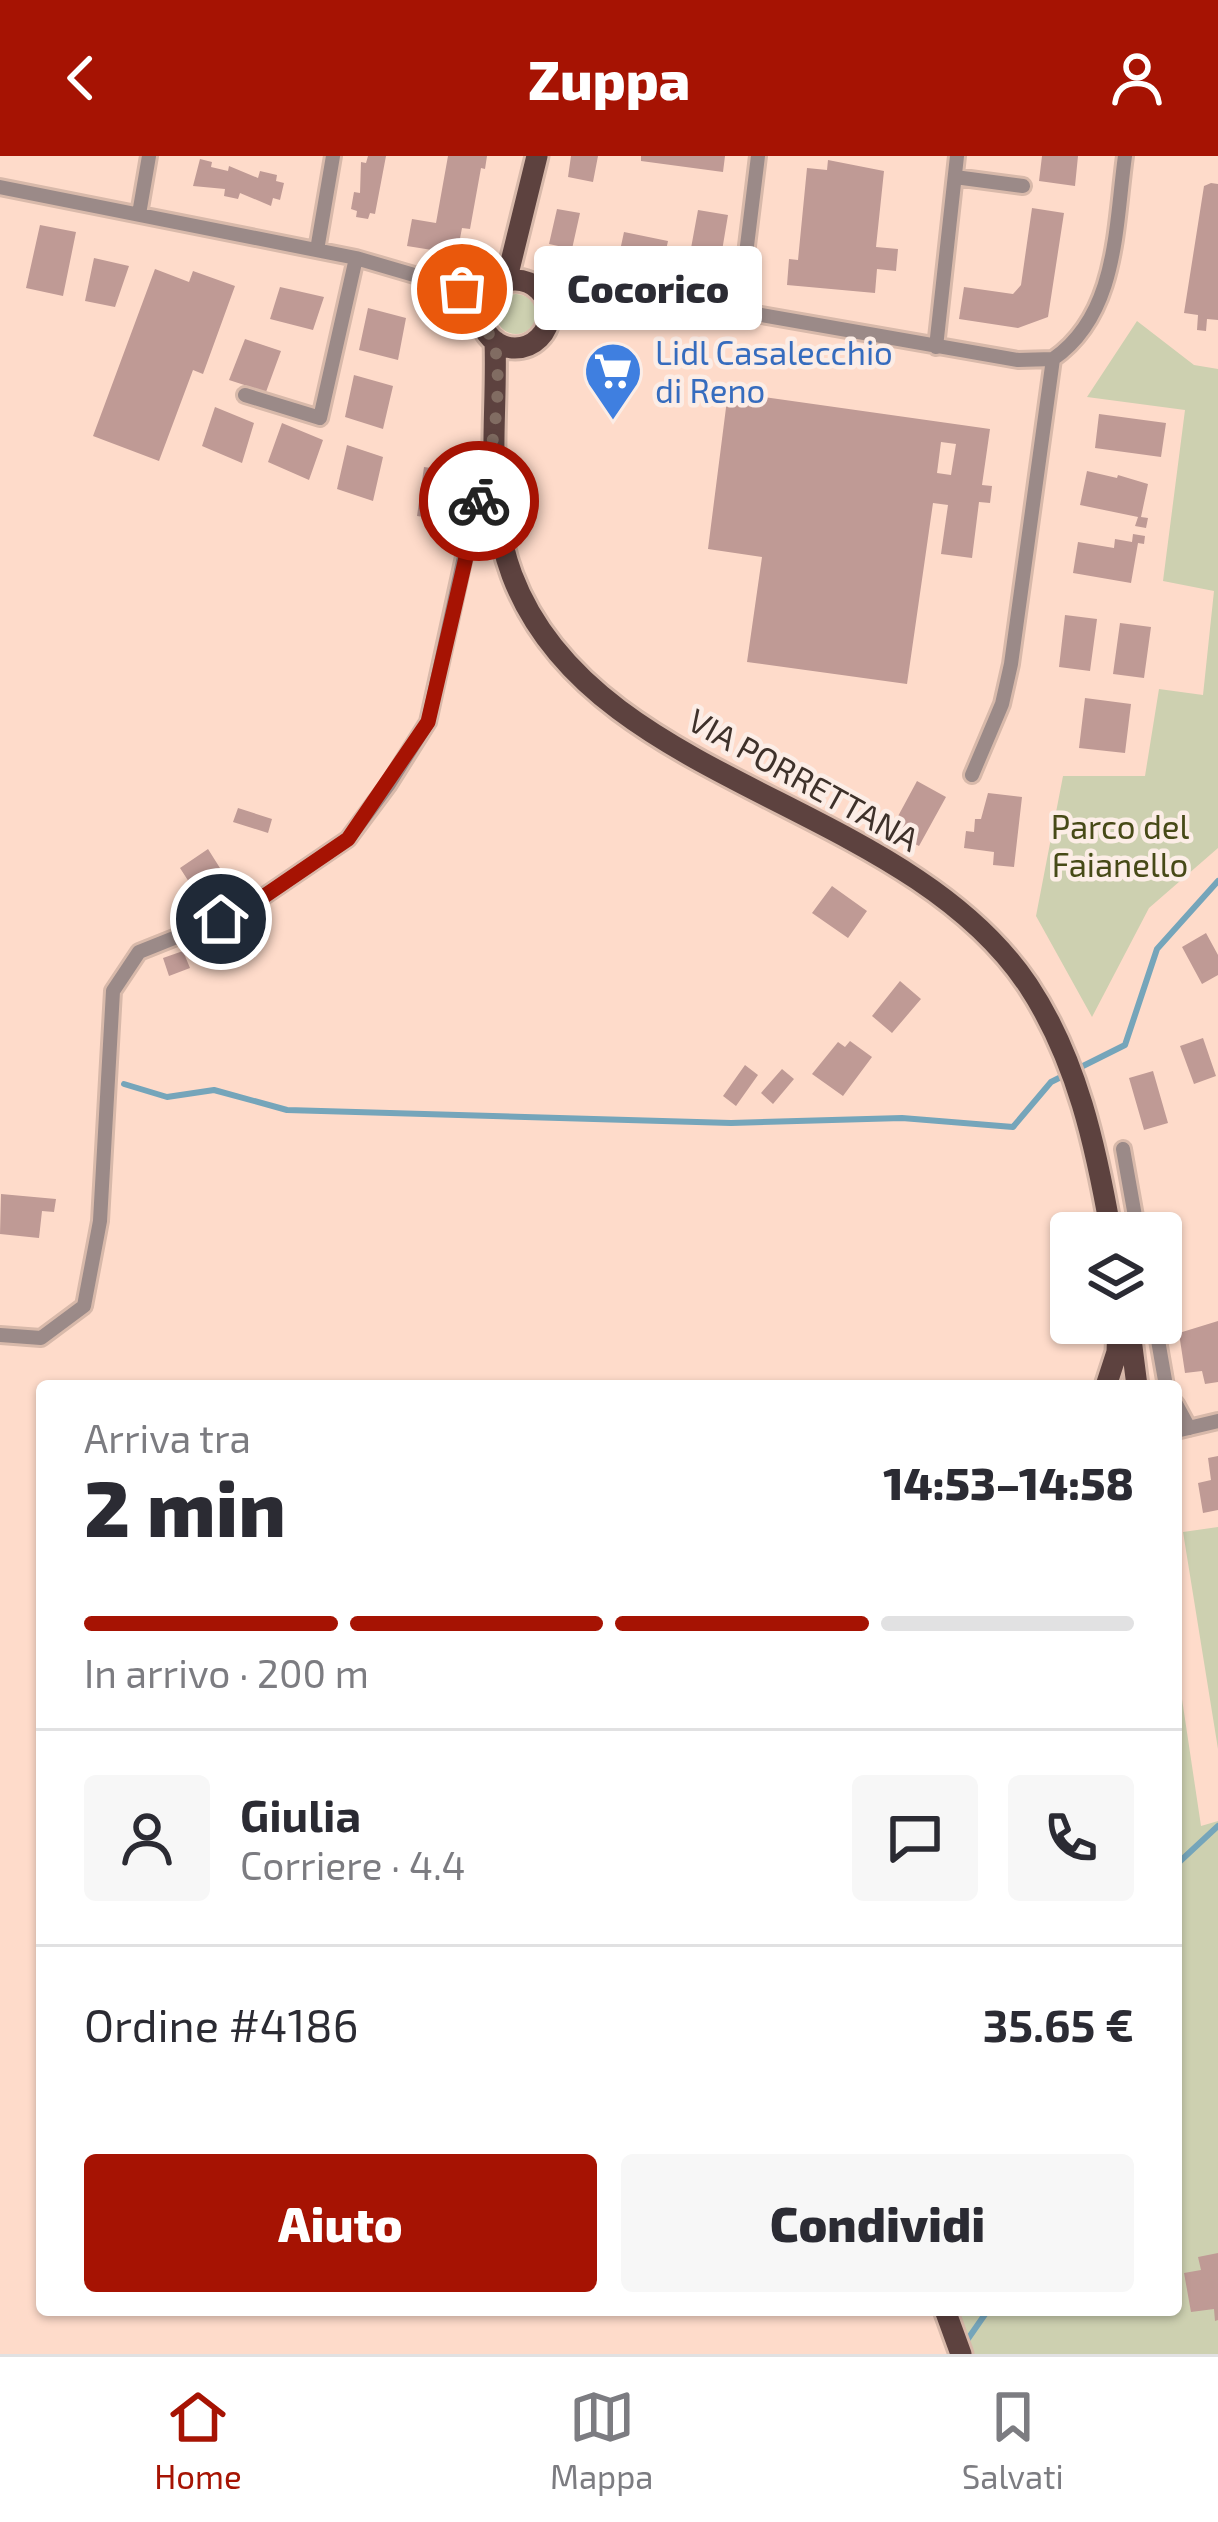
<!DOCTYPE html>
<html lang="it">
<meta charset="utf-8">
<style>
:root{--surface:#fff;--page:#f7f7f7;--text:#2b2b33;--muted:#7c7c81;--line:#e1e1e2;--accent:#a61303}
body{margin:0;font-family:"Exo 2",sans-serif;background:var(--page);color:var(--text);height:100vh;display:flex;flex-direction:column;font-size:45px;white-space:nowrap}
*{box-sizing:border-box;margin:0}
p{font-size:39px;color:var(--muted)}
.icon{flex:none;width:66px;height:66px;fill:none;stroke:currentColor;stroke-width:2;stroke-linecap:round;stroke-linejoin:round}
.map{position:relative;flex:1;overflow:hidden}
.panel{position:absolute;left:36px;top:1224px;width:1146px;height:936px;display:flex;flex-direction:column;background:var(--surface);border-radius:12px;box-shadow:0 3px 9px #0004}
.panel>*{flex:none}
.tools{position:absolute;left:1050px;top:1056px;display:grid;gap:24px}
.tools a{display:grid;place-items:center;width:132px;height:132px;border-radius:12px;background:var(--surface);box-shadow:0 3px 9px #0004;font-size:60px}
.pin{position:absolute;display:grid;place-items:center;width:102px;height:102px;color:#fff;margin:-51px;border:6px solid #fff;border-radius:50%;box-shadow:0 3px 12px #0007}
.courier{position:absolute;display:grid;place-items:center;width:120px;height:120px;margin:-60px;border:9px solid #a61303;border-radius:50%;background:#fff;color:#222;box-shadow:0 3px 15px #0007}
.bubble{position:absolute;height:84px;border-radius:12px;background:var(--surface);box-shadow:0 3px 9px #0004;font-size:39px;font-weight:800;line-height:84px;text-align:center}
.headline em{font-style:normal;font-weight:800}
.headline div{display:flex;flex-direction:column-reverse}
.headline{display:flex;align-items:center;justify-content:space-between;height:204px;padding:0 48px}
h1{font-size:78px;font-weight:800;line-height:90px}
.bar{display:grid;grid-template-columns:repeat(4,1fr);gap:18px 12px;align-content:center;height:144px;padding:0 48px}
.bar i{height:15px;border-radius:9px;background:var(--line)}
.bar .on{background:var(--accent)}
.bar p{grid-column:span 4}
.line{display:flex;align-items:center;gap:30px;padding:0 48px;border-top:3px solid var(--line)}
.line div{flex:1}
.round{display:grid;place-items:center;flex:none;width:126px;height:126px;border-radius:12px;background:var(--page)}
.primary-button{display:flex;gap:24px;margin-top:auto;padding:24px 48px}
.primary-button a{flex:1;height:138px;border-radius:12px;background:var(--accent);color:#fff;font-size:48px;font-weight:800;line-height:138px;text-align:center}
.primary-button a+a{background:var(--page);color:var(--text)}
header{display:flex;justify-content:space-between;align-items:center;height:156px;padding:0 48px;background:var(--accent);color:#fff;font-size:54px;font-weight:800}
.tabs{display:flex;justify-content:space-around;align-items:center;height:168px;border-top:3px solid var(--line);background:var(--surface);font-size:33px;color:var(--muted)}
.tabs a{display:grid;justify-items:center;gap:6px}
.tabs .on{color:var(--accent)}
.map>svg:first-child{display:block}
.green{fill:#cdd0b0}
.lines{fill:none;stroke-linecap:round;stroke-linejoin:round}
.stream{stroke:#75a5ba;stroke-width:6}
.building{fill:#bf9a95;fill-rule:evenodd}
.minor-casing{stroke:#d8b9aa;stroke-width:20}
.primary-casing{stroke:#d8b9aa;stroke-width:27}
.minor{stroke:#9b8a88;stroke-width:14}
.primary{stroke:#5d423f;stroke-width:21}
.done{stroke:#816c62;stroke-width:12;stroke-dasharray:0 21.6}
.route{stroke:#a61303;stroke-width:15}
.labels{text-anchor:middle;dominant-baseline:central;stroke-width:9;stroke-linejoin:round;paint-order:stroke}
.shop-label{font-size:33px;fill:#366cbe;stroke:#fcede6;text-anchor:start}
.street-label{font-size:33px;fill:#3e312a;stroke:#fcede6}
.park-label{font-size:33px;fill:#474a17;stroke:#fcede6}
</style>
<header><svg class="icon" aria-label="back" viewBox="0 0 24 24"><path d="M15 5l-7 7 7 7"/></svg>Zuppa<svg class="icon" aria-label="person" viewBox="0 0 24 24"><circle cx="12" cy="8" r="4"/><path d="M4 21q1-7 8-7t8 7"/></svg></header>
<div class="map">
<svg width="1218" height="2198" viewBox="0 0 1218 2198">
<rect width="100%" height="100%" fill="#fedbca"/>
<!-- green -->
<path class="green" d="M496 158a20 20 0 1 1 40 0a20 20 0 1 1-40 0Z
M1137 165 1194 209 1218 213V692L1149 752 1092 861 1036 760 1063 620H1145L1159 533 1203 539 1214 435 1163 425 1185 254 1087 241Z
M1218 1371V1593L1183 1376Z
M1176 1503 1201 1670 1218 1665V2198H960L945 2154H1176Z"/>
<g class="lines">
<!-- stream -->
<path class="stream" d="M124 928 167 941 214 934 287 954 731 967 902 962 1013 971 1051 926 1125 889 1157 793 1218 725
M1176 1709 1218 1670
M963 2190 988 2154"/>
</g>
<!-- building -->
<path class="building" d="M368 0H386L375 58 370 57 368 63 356 61 357 55 351 53 354 36 360 37 361 6 366 7Z
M448 0H487L485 13 481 12 470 73 462 72 457 98 407 90 412 63 436 67Z
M571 0H598L593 26 568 21Z
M641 0H725L723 16 641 5Z
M1042 0H1078L1075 30 1039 25Z
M200 3 212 6 211 11 228 15 229 10 258 22 260 15 277 19 276 25 284 27 280 44 273 42 271 50 240 37 238 43 224 40 225 33 193 30Z
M828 4 884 15 876 91 898 93 896 115 877 113 875 137 787 129 789 103 798 104 807 12 827 14Z
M1211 27 1218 28V164L1207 163 1206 175 1197 174 1198 159 1184 157 1204 30Z
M1032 52 1064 57 1048 161 1018 172 959 163 964 131 1013 138 1021 129Z
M557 53 580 57 572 93 549 88Z
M698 54 728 59 718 119 687 114Z
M40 69 76 76 63 140 26 132Z
M624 76 668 85 662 113 618 104Z
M94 102 129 110 115 151 85 145Z
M155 113 189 126 193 115 235 130 203 218 193 214 159 305 93 280Z
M280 131 324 141 313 174 270 163Z
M368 152 406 162 398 204 359 194Z
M245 183 281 195 266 236 229 224Z
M354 219 393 230 383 273 345 261Z
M728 236 990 273 982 329 992 330 990 347 979 346 972 402 941 398 948 349 933 347 907 528 747 506 762 401 708 393ZM941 286 956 288 951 319 937 317Z
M215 251 254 267 242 307 202 290Z
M1099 258 1166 267 1161 301 1095 292Z
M282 267 323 284 309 324 268 306Z
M347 289 383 301 373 345 337 333Z
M424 311 438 313 431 362 417 360Z
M1087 315 1117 322 1118 319 1148 328 1141 361 1148 362 1146 372 1135 370 1138 361 1080 349Z
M1133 378 1145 380 1144 388 1138 387 1131 427 1073 417 1078 386 1114 392 1115 383 1132 386Z
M1065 459 1097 463 1090 515 1059 511Z
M1120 467 1151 471 1144 522 1113 518Z
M1085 542 1131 548 1125 597 1079 592Z
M917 625 946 641 919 690 890 675Z
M988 637 1022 641 1014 711 993 709 994 696 964 692 966 675 974 676 975 663H981Z
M238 652 272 663 268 677 233 666Z
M208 693 235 736 207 754 180 712Z
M832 730 867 755 848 782 812 757Z
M1206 777 1218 799V819L1202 828 1182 791Z
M183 795 190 812 169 820 163 802Z
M900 825 921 843 892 877 872 860Z
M1203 882 1216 920 1194 928 1180 890Z
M850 885 872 901 843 940 812 918 838 886 845 891Z
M745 909 758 919 736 950 723 940Z
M782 913 794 923 773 948 761 937Z
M1153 915 1168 967 1144 974 1129 922Z
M1 1038 56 1043 54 1056 42 1055 39 1082 0 1078Z
M1218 1165V1226L1205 1228 1202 1215 1185 1217 1179 1177Z
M1218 1300V1354L1203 1357 1198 1327 1211 1324 1208 1302Z
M1218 2097V2164L1215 2165 1214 2153 1191 2156 1184 2117 1201 2114 1198 2101Z"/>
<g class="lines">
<!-- minor casing -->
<g class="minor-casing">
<path id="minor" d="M955 21 1023 30
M0 31 356 102 486 140
M139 58 149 0
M317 94 333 0
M543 139 580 133 739 155 1018 204 1053 203 1011 508 1002 548 972 619
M739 155 758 0
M936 191 957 0
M1053 203C1118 158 1115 71 1125 0
M245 239 320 262 356 102
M1123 993 1138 1077
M1155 1167 1166 1230
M0 1179 41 1182 84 1150 100 1065 113 835 139 796 244 754 348 683 389 628 428 566 472 364 489 313
M1176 1248 1189 1272
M1176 1275 1218 1265"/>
</g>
<!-- primary casing -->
<g class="primary-casing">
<path id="primary" d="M481 158a34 34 0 1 1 68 0a34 34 0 1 1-68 0Z
M506 126 537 0
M495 185C498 265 483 341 512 419 591 629 903 643 1028 829 1077 903 1096 991 1111 1077
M1129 1167 1137 1230
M1106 1230 1117 1196 1118 1167
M945 2154 961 2198"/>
</g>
<!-- minor -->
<use href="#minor" class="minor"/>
<!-- primary -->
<use href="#primary" class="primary"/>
</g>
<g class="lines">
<!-- done -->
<path class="done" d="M462 133 486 140 482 166C486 175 494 183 495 191 503 235 492 303 479 345"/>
<!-- route -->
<path class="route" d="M221 763 244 754 348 683 428 566 479 345"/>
</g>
<!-- icons -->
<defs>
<g id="supermarket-pin" transform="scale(3)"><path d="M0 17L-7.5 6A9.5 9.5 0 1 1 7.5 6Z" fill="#3f7fe0" stroke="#fcede6"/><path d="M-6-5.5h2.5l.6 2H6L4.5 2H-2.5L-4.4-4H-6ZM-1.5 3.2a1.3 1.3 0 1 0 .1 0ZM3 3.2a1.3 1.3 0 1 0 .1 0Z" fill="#fff"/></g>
</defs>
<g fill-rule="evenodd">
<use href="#supermarket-pin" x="613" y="215"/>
</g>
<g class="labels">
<!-- shop labels -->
<g class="shop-label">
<text x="655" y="196">Lidl Casalecchio<tspan x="655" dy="38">di Reno</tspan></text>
</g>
<!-- street labels -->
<g class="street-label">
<text transform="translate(804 623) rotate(29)">VIA PORRETTANA</text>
</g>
<!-- park labels -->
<g class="park-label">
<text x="1120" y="670">Parco del<tspan x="1120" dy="38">Faianello</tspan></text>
</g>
</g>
</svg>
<div class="tools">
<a><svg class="icon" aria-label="layers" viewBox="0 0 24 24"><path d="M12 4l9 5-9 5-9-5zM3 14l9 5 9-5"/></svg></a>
</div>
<div class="pin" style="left:462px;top:133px;background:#ea580c"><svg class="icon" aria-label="bag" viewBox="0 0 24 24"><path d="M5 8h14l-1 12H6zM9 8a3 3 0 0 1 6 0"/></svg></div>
<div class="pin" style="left:221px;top:763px;background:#1f2937"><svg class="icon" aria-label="home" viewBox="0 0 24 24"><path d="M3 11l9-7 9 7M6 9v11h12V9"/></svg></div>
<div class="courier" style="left:479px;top:345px"><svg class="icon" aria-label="bike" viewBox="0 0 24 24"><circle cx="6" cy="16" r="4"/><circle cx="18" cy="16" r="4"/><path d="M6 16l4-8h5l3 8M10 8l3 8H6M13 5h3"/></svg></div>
<div class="bubble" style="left:534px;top:90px;width:228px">Cocorico</div>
<section class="panel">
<div class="headline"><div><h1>2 min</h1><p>Arriva tra</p></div><em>14:53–14:58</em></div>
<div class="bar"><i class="on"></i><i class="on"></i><i class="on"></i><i></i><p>In arrivo · 200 m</p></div>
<div class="line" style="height:216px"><a class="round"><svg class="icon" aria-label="person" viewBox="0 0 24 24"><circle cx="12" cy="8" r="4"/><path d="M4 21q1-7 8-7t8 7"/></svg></a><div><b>Giulia</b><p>Corriere · 4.4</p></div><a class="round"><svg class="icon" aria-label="chat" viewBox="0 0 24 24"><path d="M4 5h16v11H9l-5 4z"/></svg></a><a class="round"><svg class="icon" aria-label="phone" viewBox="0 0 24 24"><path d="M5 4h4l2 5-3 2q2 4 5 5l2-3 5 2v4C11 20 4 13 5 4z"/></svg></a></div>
<div class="line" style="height:156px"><div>Ordine #4186</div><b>35.65 €</b></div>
<div class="primary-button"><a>Aiuto</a><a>Condividi</a></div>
</section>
</div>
<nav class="tabs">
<a class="on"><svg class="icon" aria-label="home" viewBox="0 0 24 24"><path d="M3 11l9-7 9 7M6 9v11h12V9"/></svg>Home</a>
<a><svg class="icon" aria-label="map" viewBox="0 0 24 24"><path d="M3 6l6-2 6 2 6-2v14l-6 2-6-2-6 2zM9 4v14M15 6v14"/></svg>Mappa</a>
<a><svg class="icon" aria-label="saved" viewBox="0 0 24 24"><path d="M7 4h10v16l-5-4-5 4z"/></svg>Salvati</a>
</nav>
